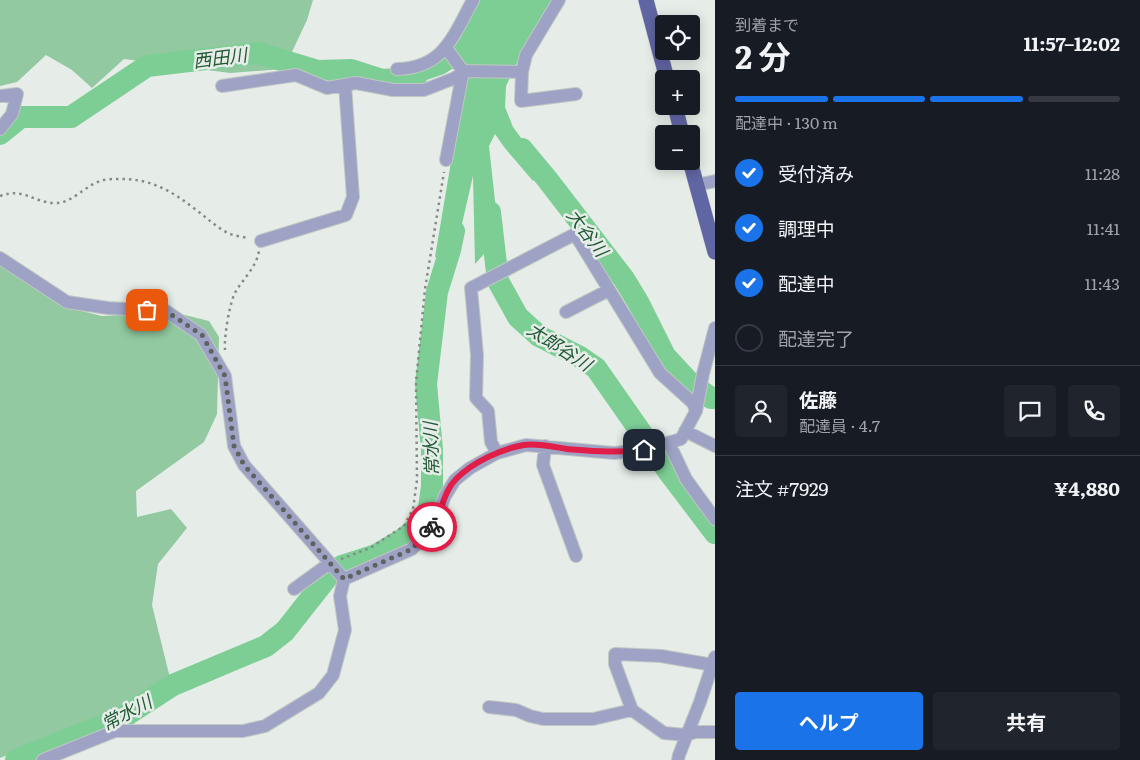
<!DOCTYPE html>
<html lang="ja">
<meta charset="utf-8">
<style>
:root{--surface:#171b24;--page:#20242c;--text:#f1f3f6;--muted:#9ea1a6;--line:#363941;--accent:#1a73e8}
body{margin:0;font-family:Literata,"Noto Sans JP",serif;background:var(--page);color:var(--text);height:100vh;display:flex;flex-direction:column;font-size:19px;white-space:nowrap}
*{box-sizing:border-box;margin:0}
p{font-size:16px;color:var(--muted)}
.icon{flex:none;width:28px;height:28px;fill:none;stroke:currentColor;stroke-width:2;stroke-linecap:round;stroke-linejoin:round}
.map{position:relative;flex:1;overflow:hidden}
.details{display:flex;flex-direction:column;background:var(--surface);width:425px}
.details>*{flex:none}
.fabs{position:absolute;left:655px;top:15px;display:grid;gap:10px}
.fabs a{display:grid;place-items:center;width:45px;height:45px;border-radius:5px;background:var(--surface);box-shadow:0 2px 12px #0003;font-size:25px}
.pin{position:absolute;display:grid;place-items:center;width:42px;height:42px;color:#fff;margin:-21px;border-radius:10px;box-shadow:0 2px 8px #0006}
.courier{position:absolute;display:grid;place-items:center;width:50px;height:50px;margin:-25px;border:4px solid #e11d48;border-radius:50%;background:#fff;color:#222;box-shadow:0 1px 6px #0007}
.head em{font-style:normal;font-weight:700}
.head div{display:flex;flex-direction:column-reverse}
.head{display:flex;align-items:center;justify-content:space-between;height:85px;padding:0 20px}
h1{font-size:32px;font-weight:700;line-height:38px}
.bar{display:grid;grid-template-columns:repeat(4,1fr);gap:8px 5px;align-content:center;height:60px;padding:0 20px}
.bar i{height:6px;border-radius:4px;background:var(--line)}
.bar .active{background:var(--accent)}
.bar p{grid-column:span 4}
.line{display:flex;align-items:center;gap:12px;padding:0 20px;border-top:1px solid var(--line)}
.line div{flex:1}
.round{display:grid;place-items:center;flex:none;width:52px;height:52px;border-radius:5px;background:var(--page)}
ol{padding:0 20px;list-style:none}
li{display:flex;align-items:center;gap:15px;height:55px}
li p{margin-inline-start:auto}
li .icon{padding:5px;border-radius:50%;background:var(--accent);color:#fff;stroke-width:4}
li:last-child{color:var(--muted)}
li i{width:28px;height:28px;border:2px solid var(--line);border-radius:50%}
.action{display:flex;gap:10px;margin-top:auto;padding:10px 20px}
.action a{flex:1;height:58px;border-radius:5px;background:var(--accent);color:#fff;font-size:20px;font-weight:700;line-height:58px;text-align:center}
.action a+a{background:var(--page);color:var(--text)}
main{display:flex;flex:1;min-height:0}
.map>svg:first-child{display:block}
.green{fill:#92c9a0}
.water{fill:#7dce95}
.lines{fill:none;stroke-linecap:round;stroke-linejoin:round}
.river{stroke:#7dce95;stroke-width:22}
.minor-casing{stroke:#c1c7c2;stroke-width:14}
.primary-casing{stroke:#c1c7c2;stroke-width:16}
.path{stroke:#868a87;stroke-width:2.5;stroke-dasharray:2.5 4;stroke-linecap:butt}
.minor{stroke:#9ea3c6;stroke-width:12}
.primary{stroke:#6065a3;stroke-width:15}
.done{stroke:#5f6360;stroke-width:5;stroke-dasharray:0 9}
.route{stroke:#e11d48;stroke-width:6}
.labels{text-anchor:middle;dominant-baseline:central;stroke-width:5;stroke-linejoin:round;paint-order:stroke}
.water-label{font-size:18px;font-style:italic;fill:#215a35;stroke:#e6ede8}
</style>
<main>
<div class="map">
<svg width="715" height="760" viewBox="0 0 715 760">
<rect width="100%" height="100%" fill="#e6ede8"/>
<!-- green -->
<path class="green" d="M0 0H313L307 20 284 69 230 73 124 59 92 88 72 70 46 55 17 82 0 86Z
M0 265 61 306 102 316 173 312 209 321 219 337 217 414 204 442 136 491 137 517 171 509 187 528 158 564 152 605 170 678 118 711 0 758Z"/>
<!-- water -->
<path class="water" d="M479 0H557L517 63 506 86 505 107 513 127 544 169 533 181 504 147 495 134 489 146 499 237 475 264 473 176 453 263 435 257 462 96 464 62 444 74 415 84 382 83 391 73 413 71 459 40Z"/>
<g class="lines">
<!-- river -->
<path class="river" d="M0 134 21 117H71L147 66 258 53 318 71 351 70 382 80 416 78
M522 149 547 179 624 279 638 302 665 356 691 384 711 398H715
M490 212 498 281 518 317 539 336 580 357 596 368 668 471 715 533
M16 760 122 718 173 685 266 646 285 631 330 574 342 566 376 555 403 539 421 524 429 508 432 486V450L426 384 437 292 450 250 454 231"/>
<!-- minor casing -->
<g class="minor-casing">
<path id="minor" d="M559 0 526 55 522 72 521 101 576 94
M397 69C444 68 453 36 473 0
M222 86 296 75 327 88 356 83 393 90H424L455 78 463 71 522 72
M0 96 17 94 12 114 0 129
M446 160 463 71 446 48
M696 185 715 181
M261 241 346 215 353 197 345 85
M0 258 67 302 108 308 166 311 201 335 225 376 234 446 244 465 344 579
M566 312 609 290
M696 411 703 374 715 328
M685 431 715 446
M669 443 686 479 715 519
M545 446 543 465 576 556
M294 589 330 563
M713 665 661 656 615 654V664L632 710 664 733 686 735 695 732H715
M489 707 516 710 530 716 543 719H593L632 710
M43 760 115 731H243L265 726 319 693 333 675 345 630 340 596 344 579 412 549 435 522 445 496 455 480 470 468 497 453 526 445 614 453 644 450 681 439 696 411 693 403 660 373 575 234 471 288 477 355 476 398 488 411 491 442 497 453
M678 760 679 755 700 702 715 657"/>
</g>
<!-- primary casing -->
<g class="primary-casing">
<path id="primary" d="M646 0 667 79
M675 106 682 134
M690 161 715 252"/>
</g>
<!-- path -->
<path class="path" d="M0 196C24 187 33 203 56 203 72 203 85 186 100 181 105 179 113 179 119 179 149 178 172 191 195 209 207 218 217 228 230 234 236 236 243 237 249 238
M225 350C224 337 229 307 234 295 241 280 256 269 259 251
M341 559 370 548 404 526 413 509 417 480 416 382 425 289 444 172"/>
<!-- minor -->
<use href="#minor" class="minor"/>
<!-- primary -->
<use href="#primary" class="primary"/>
</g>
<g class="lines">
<!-- done -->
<path class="done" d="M147 310 166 311 202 335 225 376 234 446 244 465 344 579 412 549 432 527"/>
<!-- route -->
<path class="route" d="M432 527C442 513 443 492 456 479 473 462 501 449 524 445 537 443 554 447 567 449 594 451 616 453 644 450"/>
</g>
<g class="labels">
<!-- water labels -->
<g class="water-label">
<text transform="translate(220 57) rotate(-7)">西田川</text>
<text transform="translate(588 232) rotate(53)">大谷川</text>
<text transform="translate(560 346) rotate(33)">太郎谷川</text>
<text transform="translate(430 449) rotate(-92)">常水川</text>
<text transform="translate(126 712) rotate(-28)">常水川</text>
</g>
</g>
</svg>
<div class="fabs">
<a><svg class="icon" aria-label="locate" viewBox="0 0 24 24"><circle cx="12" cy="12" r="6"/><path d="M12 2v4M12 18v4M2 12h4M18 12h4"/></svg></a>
<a>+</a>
<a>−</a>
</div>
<div class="pin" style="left:147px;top:310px;background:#ea580c"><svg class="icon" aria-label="bag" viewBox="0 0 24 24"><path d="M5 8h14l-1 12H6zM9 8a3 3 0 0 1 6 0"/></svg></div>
<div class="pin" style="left:644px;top:450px;background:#1f2937"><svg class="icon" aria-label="home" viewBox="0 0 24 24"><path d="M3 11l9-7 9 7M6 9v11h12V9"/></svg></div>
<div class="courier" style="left:432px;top:527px"><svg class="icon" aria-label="bike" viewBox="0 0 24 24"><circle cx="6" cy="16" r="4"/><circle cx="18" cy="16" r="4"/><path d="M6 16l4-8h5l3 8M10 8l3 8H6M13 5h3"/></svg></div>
</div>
<section class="details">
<div class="head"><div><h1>2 分</h1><p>到着まで</p></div><em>11:57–12:02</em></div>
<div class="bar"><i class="active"></i><i class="active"></i><i class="active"></i><i></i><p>配達中 · 130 m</p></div>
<ol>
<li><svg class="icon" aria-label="check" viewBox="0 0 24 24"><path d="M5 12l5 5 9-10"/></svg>受付済み<p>11:28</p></li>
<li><svg class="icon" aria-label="check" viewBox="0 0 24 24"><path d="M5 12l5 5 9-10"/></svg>調理中<p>11:41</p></li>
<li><svg class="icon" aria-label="check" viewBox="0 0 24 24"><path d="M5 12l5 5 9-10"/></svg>配達中<p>11:43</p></li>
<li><i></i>配達完了</li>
</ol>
<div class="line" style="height:90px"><a class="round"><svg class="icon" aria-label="person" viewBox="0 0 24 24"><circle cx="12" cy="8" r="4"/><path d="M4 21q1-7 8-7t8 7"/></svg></a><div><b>佐藤</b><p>配達員 · 4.7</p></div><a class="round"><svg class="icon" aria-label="chat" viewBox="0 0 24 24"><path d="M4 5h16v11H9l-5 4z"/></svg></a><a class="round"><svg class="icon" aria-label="phone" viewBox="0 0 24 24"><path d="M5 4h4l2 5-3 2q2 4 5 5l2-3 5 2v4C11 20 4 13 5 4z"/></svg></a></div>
<div class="line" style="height:65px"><div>注文 #7929</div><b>¥4,880</b></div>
<div class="action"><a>ヘルプ</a><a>共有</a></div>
</section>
</main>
